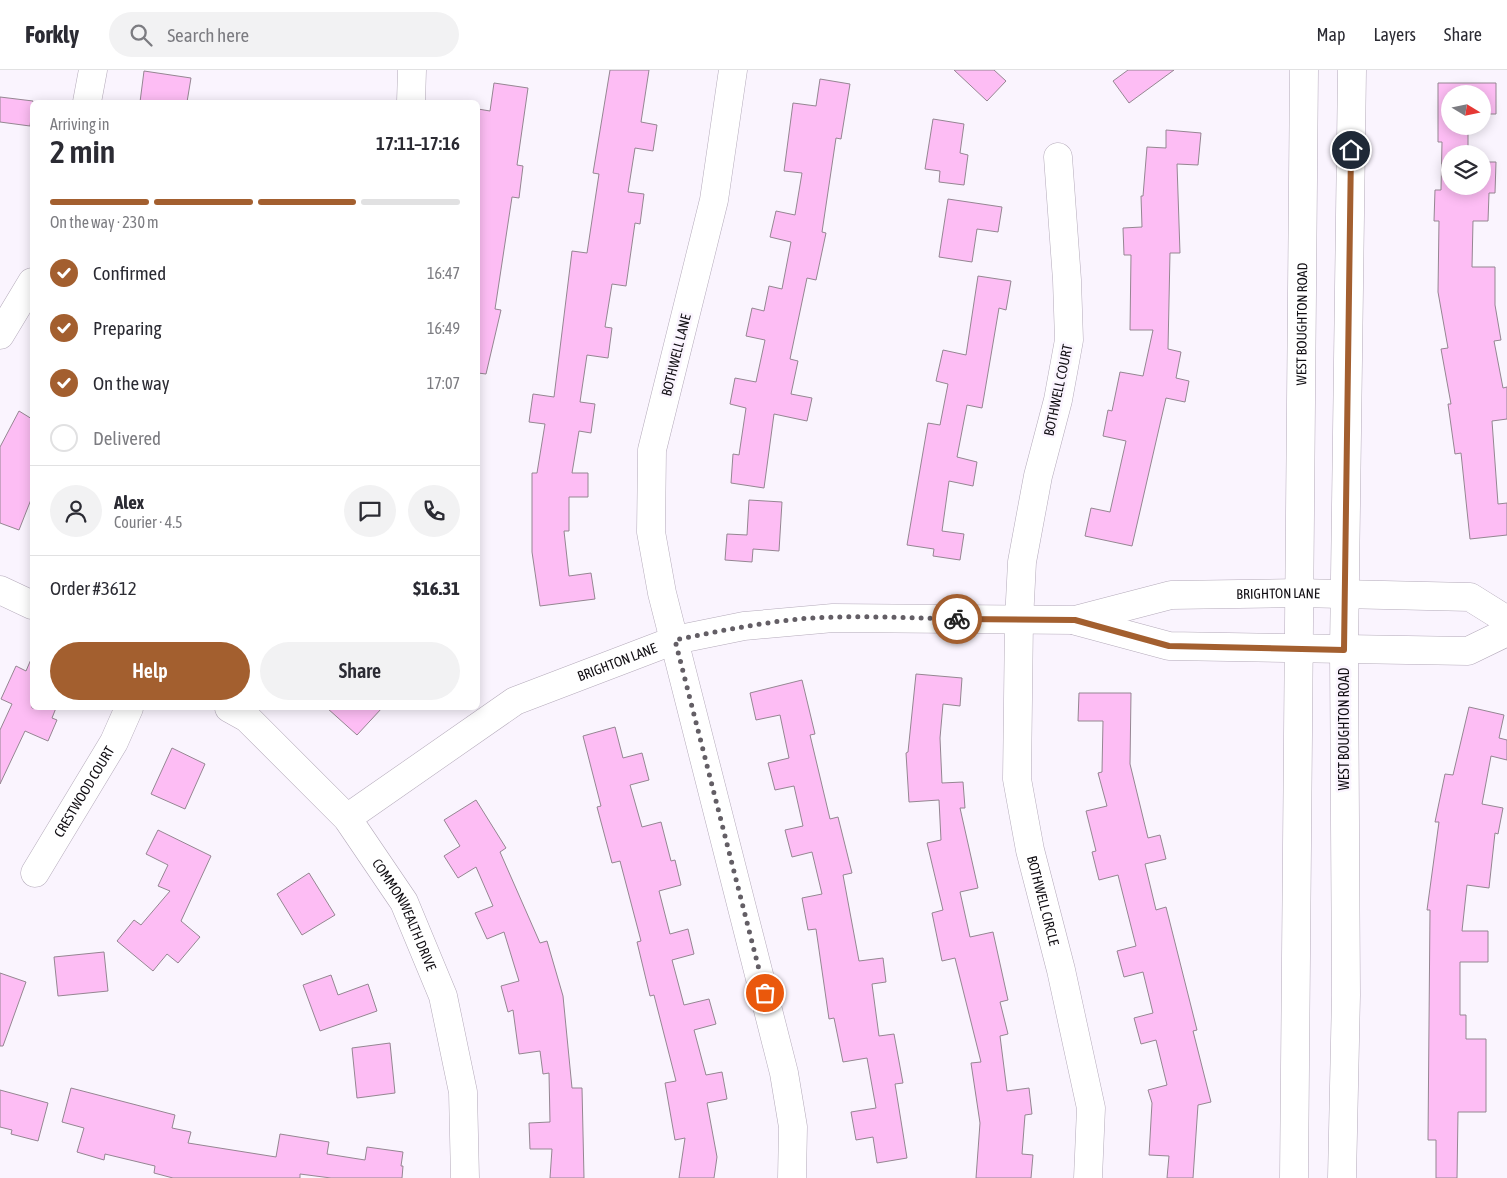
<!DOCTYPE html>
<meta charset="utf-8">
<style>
:root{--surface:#fff;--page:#f2f2f3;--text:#2b2b33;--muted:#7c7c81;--line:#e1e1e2;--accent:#a35f2f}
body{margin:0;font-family:"Asap Condensed",sans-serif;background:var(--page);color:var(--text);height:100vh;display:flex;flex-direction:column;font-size:19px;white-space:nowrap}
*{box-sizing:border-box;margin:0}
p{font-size:16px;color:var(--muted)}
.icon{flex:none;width:28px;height:28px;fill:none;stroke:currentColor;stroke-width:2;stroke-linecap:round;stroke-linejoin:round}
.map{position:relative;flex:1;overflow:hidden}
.sheet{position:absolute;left:30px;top:30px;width:450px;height:610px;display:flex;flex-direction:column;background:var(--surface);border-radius:8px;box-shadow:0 2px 12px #0003}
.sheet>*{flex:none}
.needle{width:32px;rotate:100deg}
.fabs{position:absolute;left:1441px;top:15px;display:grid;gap:10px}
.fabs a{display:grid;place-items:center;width:50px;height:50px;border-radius:50%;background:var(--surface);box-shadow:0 2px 12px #0003;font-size:25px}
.pin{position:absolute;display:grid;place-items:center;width:42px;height:42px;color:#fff;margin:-21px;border:2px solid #fff;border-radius:50%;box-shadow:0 1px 5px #0007}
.courier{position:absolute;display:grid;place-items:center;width:50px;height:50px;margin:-25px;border:4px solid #a35f2f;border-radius:50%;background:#fff;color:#222;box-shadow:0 1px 6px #0007}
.overview em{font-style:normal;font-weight:600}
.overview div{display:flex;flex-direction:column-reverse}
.overview{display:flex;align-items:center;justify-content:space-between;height:85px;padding:0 20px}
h1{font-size:32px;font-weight:600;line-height:38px}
.bar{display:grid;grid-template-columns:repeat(4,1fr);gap:8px 5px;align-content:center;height:60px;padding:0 20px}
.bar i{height:6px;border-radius:4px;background:var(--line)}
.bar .active{background:var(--accent)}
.bar p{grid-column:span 4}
.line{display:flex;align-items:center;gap:12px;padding:0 20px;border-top:1px solid var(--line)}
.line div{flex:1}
.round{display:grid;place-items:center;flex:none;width:52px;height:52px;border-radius:26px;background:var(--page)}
ol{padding:0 20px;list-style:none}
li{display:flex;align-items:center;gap:15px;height:55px}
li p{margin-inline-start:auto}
li .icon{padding:5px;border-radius:50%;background:var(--accent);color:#fff;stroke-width:4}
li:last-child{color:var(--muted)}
li i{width:28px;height:28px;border:2px solid var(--line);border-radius:50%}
.primary-button{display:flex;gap:10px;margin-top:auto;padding:10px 20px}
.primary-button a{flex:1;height:58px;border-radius:30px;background:var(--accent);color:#fff;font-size:20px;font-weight:600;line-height:58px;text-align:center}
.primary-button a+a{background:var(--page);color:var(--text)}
header{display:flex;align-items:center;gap:30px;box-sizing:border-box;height:70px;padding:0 25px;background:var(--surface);border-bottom:1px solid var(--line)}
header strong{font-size:24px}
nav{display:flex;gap:28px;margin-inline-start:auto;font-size:18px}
.search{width:350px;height:45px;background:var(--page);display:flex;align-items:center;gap:12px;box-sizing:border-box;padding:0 18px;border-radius:28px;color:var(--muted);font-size:19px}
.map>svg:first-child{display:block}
.building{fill:#fdbdf4;stroke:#958692}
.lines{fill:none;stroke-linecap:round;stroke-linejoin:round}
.street-casing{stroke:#b4aaba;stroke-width:29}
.secondary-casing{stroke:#b4aaba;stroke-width:29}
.street{stroke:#fff;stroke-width:28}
.secondary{stroke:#fff;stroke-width:28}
.done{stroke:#635e65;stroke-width:5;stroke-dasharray:0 9}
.route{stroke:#a35f2f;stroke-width:6}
.labels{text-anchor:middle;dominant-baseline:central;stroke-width:5;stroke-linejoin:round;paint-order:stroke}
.street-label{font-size:14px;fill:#110e13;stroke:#faf4fe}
</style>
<header>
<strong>Forkly</strong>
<div class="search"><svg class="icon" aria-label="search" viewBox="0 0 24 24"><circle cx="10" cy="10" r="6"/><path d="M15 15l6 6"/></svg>Search here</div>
<nav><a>Map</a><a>Layers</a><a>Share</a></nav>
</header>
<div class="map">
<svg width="1507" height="1108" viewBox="0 0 1507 1108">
<rect width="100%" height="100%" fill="#faf4fe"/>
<!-- building -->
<path class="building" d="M610 0H649L641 52 657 55 653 81 635 78 628 122 644 124 640 154 635 153 626 216 612 214 605 257 612 258 608 288 587 285 580 332 595 334 591 363 579 361 572 403H588V427H569V461H564L569 506 591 503 595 529 540 536 532 482V403H537L545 354 529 352 533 324 554 327 572 181 587 183 599 104 593 103Z
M954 0H994L1006 11 987 31Z
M1128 0H1174L1129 33 1113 11Z
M144 1 191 8 187 32H140Z
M820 9 850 14 841 69 836 68 822 162 826 163 816 210 807 208 790 289 798 291 791 324 812 328 807 351 774 344 764 418 731 413 733 384 739 385 746 338 730 334 735 308 756 312 765 270 746 266 752 238 764 241 769 216 782 219 791 172 770 167 776 141 795 145 802 103 784 101 793 33 816 36Z
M494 13 528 18 517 95 523 96 519 128 512 127 495 239 501 240 486 304 478 303V39L490 41Z
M1438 13H1496V44H1482V24H1450V56H1468V84H1450V116H1482V92H1496L1495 123H1489L1488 151H1473L1472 197H1495V235L1501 270 1494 271 1503 318 1507 317V349L1492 351 1498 434 1507 433V465L1470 469 1461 383 1455 384 1448 334H1451L1441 279 1448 278 1438 222 1439 151H1434L1435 120H1441L1442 72H1438Z
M0 27 33 31 30 56 0 52Z
M933 49 964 54 960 83 968 85 964 115 939 112 940 101 925 99Z
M1166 60 1201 63 1198 95 1177 94 1180 183H1170L1168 279 1181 282 1176 308 1189 311 1185 332 1166 328 1132 476 1085 466 1091 438 1110 442 1126 371 1103 366 1108 340 1112 341 1120 302 1143 306 1153 260H1130L1131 185H1124L1123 158 1142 157 1141 126H1143L1147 77 1166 78Z
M948 129 1002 137 998 162 977 159 972 192 939 187Z
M978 206 1011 211 1006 240 999 238 982 338 967 335 957 387 977 392 973 416 949 411 942 461 964 464 960 490 933 486 934 479 907 475 928 353 940 355 948 314 936 311 943 280 966 285Z
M19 341 32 349V427L19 460 0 453V377Z
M749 430 782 432 779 481 753 479 752 492 725 490 727 464 747 465Z
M32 587V638H56L52 648 57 650 48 671 25 661 0 714V660L12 634 1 629 16 596 26 601Z
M916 604 962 608 960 636 943 634 940 668 942 713 963 712 965 738H960L978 818 960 822 970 867 993 862 1008 930 1000 932 1008 964 1000 966 1007 1021 1029 1018 1032 1044 1025 1045 1022 1084 1033 1085 1031 1108H976L980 1053 971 993 981 992 955 888 942 891 932 843 943 840 927 773 941 770 939 730 909 732 906 683 908 682Z
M802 610 815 664 810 665 830 749 838 747 852 803 843 805 859 891 883 888 886 912 872 914 879 966 894 964 903 1013 895 1014 907 1088 877 1093 873 1067 856 1070 851 1042 876 1038 867 988 843 992 834 948 829 949 816 859 808 860 802 828 822 824 812 782 792 787 785 760 803 756 794 716 775 720 768 693 789 688 780 645 756 650 750 623Z
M1079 623H1131L1130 694 1148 768 1160 765 1166 789 1145 794 1156 840 1166 837 1197 960 1193 961 1211 1032 1198 1035 1193 1108H1167L1169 1086 1149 1085 1152 1033 1148 1020 1167 1015 1156 970 1141 974 1134 948 1153 943 1143 902 1124 907 1117 881 1136 876 1118 805 1099 810 1092 782 1096 781 1086 741 1107 736 1098 703 1102 702 1103 651H1078Z
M1469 637 1504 645 1499 668 1507 670V690L1491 686 1482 734 1503 738 1498 764 1495 763 1489 818 1467 815 1462 861H1488V892H1460V945H1466V969H1486V1042H1458L1457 1108H1436V1070H1428L1430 840H1427L1439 752H1435L1445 704 1453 705Z
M327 638H382L357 665Z
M615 657 623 688 642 683 649 710 630 715 642 757 661 752 671 791 675 790 681 815 659 821 670 864 688 859 694 884 672 890 684 935 709 929 716 954 694 960 706 1005 722 1002 727 1029 707 1033 717 1087 714 1108H679L685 1068 675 1070 665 1013 676 1011 654 925 650 926 637 872 641 871 620 791 612 793 597 737 601 736 583 666Z
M172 678 205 694 185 739 151 724Z
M476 730 506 778 500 782 540 873 547 871 563 926 572 1018H582L584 1108H550L552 1079H530L529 1053 550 1052 549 1003 543 1004 540 981 519 984 513 940 508 942 501 916 519 911 504 862 487 869 475 843 493 836 476 797 458 808 444 786 460 776 444 750Z
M158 760 211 786 181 851 200 867 178 893 167 884 153 901 117 871 134 850 141 855 170 821 158 816 168 795 146 784Z
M309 803 335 845 302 865 277 824Z
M104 882 108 921 58 926 54 887Z
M0 903 26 912 3 976H0Z
M331 905 338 925 368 914 377 941 320 961 303 915Z
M390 973 395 1023 357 1028 352 978Z
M71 1018 175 1045 172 1058 191 1062 188 1073 276 1087 280 1064 329 1072 327 1084 365 1090 367 1077 403 1082 401 1096H403L402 1108H331L300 1104V1108H173L154 1103 155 1096 105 1084 104 1090 77 1082 84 1058 62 1052Z
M0 1020 48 1033 38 1071 11 1064 12 1060 0 1057Z"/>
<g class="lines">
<!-- street casing -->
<g class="street-casing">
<g id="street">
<path d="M733 0 714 130 652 380 651 462 662 523 784 1003 793 1057 792 1108"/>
<path d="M87 32 93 0"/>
<path d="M411 32 412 0"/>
<path id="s1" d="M1058 87 1067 210 1069 270 1058 330 1038 406 1022 492 1019 550 1017 709 1030 780 1061 900 1091 1038 1088 1108"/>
<path d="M0 265 32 212"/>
<path d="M0 520 32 535"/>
<path d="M1076 551 1169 576 1468 581 1507 562"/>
<path id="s2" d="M229 638 247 648 347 748 404 832 443 926 463 1022 465 1108"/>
<path id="s3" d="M347 748 515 631 675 570 744 556 833 548 1075 550 1171 525 1298 523 1470 527 1507 550"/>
<path id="s4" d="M35 803 114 672 129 638"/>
</g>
</g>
<!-- secondary casing -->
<g class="secondary-casing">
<g id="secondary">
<path id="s5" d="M1294 1108 1304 0"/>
<path d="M1342 1108 1346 925 1344 580 1352 0"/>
</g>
</g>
<!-- street -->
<use href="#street" class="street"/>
<!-- secondary -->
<use href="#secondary" class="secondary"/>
</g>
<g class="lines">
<!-- done -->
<path class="done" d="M765 923 675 570C713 562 750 555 789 550 844 544 902 548 957 549"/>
<!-- route -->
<path class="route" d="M957 549 1075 550 1169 576 1344 580 1351 80"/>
</g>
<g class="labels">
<!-- street labels -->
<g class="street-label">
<text stroke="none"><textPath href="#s5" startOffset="854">WEST BOUGHTON ROAD</textPath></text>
<text transform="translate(676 285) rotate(-76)">BOTHWELL LANE</text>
<text transform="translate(1058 320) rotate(-78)">BOTHWELL COURT</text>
<text stroke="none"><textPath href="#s3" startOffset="984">BRIGHTON LANE</textPath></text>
<text stroke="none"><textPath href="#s3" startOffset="314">BRIGHTON LANE</textPath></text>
<text transform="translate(1344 659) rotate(-90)">WEST BOUGHTON ROAD</text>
<text stroke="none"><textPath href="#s4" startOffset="95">CRESTWOOD COURT</textPath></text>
<text stroke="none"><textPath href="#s1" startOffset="752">BOTHWELL CIRCLE</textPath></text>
<text stroke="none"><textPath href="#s2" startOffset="275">COMMONWEALTH DRIVE</textPath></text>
</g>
</g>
</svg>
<div class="fabs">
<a><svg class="needle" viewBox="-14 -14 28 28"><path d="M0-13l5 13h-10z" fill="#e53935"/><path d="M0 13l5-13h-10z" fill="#7c7c81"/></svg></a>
<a><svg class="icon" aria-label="layers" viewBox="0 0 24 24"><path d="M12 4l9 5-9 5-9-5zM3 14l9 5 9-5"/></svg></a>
</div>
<div class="pin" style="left:765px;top:923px;background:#ea580c"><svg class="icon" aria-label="bag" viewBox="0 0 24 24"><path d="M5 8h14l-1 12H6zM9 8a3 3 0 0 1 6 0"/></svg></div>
<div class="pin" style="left:1351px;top:80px;background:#1f2937"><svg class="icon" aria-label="home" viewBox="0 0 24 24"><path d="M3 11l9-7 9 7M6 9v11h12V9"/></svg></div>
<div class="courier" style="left:957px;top:549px"><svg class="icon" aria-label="bike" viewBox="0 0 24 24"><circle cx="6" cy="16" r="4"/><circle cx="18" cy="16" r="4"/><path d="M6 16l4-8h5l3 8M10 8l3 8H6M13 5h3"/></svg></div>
<section class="sheet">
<div class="overview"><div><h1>2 min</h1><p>Arriving in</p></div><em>17:11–17:16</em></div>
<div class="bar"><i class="active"></i><i class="active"></i><i class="active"></i><i></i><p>On the way · 230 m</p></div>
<ol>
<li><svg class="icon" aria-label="check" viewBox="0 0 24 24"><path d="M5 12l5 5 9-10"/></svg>Confirmed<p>16:47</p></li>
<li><svg class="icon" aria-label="check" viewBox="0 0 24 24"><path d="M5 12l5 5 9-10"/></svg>Preparing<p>16:49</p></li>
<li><svg class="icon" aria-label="check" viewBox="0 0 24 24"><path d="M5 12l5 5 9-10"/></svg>On the way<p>17:07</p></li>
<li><i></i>Delivered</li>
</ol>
<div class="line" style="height:90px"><a class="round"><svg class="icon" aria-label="person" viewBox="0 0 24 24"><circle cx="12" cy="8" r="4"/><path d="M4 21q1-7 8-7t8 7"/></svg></a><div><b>Alex</b><p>Courier · 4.5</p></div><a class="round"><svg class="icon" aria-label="chat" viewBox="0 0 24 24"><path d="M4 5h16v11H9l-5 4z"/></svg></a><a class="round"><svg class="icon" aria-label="phone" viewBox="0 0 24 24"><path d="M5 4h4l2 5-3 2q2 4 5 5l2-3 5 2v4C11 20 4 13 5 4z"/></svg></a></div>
<div class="line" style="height:65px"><div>Order #3612</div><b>$16.31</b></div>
<div class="primary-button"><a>Help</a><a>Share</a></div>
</section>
</div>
